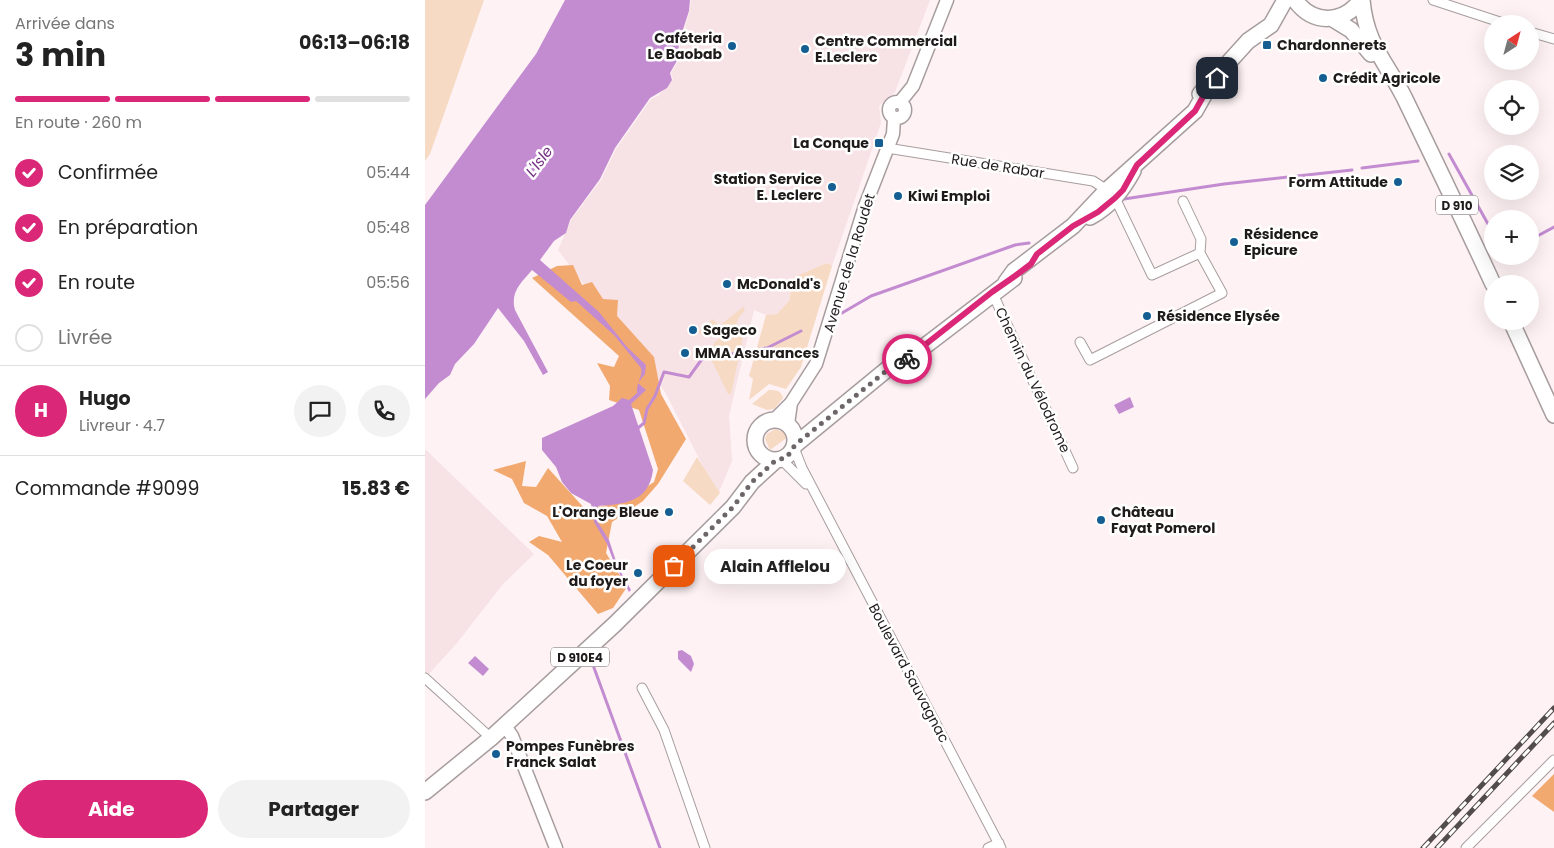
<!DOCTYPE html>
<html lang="fr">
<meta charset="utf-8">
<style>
:root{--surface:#fff;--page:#f2f2f2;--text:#222;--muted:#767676;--line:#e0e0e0;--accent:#db2777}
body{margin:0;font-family:Poppins,sans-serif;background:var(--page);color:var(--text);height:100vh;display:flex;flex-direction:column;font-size:19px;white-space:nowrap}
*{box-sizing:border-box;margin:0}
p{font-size:16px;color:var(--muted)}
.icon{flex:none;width:28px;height:28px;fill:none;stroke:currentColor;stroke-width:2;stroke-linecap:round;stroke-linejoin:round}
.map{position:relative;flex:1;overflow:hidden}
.drawer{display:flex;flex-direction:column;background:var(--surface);width:425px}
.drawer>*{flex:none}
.needle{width:32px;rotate:36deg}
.buttons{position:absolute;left:1059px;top:15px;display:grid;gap:10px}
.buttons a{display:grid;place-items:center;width:55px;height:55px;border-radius:50%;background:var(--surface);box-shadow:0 5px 20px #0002;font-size:25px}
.pin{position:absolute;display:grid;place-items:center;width:42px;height:42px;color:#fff;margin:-21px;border-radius:10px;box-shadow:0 2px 8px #0006}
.courier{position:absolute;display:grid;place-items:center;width:50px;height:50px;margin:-25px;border:4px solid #db2777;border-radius:50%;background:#fff;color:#222;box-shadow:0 1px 6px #0007}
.bubble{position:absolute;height:35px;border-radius:18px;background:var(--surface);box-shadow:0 5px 20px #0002;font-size:16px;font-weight:700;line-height:35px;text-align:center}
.head em{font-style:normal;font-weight:700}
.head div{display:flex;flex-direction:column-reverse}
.head{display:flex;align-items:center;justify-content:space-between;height:85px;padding:0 15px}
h1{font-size:32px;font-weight:700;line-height:38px}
.bar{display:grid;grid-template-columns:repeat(4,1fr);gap:8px 5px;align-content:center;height:60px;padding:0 15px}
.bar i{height:6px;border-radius:4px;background:var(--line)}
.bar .active{background:var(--accent)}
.bar p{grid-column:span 4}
.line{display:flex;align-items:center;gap:12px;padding:0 15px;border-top:1px solid var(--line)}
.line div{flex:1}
.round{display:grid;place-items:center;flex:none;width:52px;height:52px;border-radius:26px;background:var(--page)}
ol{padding:0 15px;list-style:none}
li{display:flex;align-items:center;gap:15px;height:55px}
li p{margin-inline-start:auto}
li .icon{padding:5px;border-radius:50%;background:var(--accent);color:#fff;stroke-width:4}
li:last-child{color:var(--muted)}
li i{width:28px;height:28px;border:2px solid var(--line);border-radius:50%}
.primary-button{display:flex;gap:10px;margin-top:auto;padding:10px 15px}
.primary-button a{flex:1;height:58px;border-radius:30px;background:var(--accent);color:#fff;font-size:20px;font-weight:700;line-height:58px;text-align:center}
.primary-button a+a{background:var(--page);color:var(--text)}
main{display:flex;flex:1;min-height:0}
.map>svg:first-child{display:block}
.built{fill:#f7e2e5}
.green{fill:#f6dac4}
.forest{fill:#f2a96f}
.water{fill:#c38cd1}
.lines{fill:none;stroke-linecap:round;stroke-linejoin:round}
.stream{stroke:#c38cd1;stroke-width:3}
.street-casing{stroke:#a79d9e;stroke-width:11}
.secondary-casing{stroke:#a79d9e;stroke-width:15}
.primary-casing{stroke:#a79d9e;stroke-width:18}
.street{stroke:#fff;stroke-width:9}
.secondary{stroke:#fff;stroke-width:12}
.primary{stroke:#fff;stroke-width:15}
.rail-casing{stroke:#524c4c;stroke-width:5}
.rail{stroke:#fff;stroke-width:3;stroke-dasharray:9;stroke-linecap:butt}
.done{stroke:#6d6667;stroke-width:5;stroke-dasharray:0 9}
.route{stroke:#db2777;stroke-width:6}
.poi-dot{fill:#145e92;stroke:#fff;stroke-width:2}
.labels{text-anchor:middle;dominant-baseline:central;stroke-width:5;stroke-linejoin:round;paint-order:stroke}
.shield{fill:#fff;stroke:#625f5f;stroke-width:1}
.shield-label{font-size:12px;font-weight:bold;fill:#1f1b1b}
.poi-label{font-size:14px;font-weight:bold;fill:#1f1b1b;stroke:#fff;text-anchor:start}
.street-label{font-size:14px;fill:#1f1b1b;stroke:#fff}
.water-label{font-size:15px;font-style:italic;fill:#763385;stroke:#fff}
</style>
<main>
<section class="drawer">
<div class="head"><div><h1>3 min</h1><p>Arrivée dans</p></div><em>06:13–06:18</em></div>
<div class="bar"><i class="active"></i><i class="active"></i><i class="active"></i><i></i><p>En route · 260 m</p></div>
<ol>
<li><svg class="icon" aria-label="check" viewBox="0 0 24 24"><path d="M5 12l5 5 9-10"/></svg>Confirmée<p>05:44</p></li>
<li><svg class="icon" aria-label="check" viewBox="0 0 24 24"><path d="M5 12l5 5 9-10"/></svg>En préparation<p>05:48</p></li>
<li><svg class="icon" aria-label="check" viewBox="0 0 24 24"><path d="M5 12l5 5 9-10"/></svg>En route<p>05:56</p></li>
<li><i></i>Livrée</li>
</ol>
<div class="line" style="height:90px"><b class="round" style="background:var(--accent);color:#fff">H</b><div><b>Hugo</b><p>Livreur · 4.7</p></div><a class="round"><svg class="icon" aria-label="chat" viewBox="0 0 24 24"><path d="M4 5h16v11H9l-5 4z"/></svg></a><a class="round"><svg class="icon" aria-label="phone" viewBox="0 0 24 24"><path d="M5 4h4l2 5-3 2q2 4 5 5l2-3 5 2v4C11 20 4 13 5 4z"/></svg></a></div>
<div class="line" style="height:65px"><div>Commande #9099</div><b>15.83 €</b></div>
<div class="primary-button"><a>Aide</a><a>Partager</a></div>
</section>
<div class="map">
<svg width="1129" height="848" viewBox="0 0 1129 848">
<rect width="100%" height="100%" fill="#fef2f4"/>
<!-- built -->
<path class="built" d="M266 0H505L470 92 454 106 456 123 407 266 402 263 369 277 364 301 352 314 341 315 329 310 304 416 307 461 294 492 279 468 240 392 133 250 146 220 176 180 191 149 226 99 233 96 248 80 246 73 254 60 255 43 265 10Z
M0 449 109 554 78 584 32 643 3 675 0 672Z"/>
<!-- green -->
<path class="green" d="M0 0H59L5 154 0 161Z
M402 263 407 266 376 367 361 389 344 384 324 400 328 379 324 376 341 315 352 314 364 301 369 277Z
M318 307 320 310 314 317 310 328C294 332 297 324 279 337L273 332 288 319 294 326Z
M298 336 318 337 306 394H303L284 355 290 342Z
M344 390C351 390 356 390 358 398L349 409 342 410 327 404Z
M350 429 359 432 363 437 345 450 340 439 342 434Z
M272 457 295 493 285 505 258 481Z"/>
<!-- forest -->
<path class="forest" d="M148 265 157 285 167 282 178 299 193 300 192 316 229 357 236 394 261 439 233 484 218 501 187 522 181 553 202 587 188 608 173 614 123 555 104 542 114 536 137 542 122 516 99 503 87 479 68 470 101 461 97 486 111 487 123 468 160 509 198 502 229 482 233 469 214 410 184 400 185 386 172 363 189 367 194 356 107 278 132 266Z
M1129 774V812L1107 796Z"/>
<!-- water -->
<path class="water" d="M140 0H265L264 11 254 42 253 59 245 73 247 80 242 88 225 98 190 148 175 179 145 220 141 233 129 241 115 260 174 312 202 347 221 365 220 374 213 383 221 390 206 404 228 470C224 502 200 504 173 506L171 513 172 521 184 540 193 567 206 590 204 592 190 565 182 544 169 522 166 504 146 493 137 482 131 467 117 450V438L188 406 197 398 204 400 212 393C211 382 218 377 216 368L189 335 151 301 146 302 107 270C96 283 85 292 90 310L123 372 118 375 99 341 73 308 49 344 30 364 25 375 14 383 0 399V205L111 54Z
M705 397 709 407 694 414 689 405Z
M257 650 266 656 269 664 266 672 253 659V651Z
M50 656 64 669 58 676 43 663Z"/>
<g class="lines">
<!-- stream -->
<path class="stream" d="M1024 154 1068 233
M937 168 993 161
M699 199 799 184 927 170
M1105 240 1129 227
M417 313 446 296 590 245 604 243
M213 428 219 423 222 409 230 396 239 372 264 377 277 359 342 348 376 331
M168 665 235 848"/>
<!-- street casing -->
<g class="street-casing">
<path id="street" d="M1008 0 1081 24
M1105 32 1129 39
M462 148 668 181 682 190
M690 198 727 275 775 253 776 239 758 201
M567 292 648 468
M655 342 665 360 797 293 775 253
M369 448 377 468 576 848
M357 460 381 484
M0 678 66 738
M217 688 239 730 280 848
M563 848 574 843
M1041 848 1129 760"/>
</g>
<!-- secondary casing -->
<g class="secondary-casing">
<path id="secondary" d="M464 110a8 8 0 1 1 16 0a8 8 0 1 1-16 0Z
M475 102 488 86 522 0
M349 420 366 403 391 364 440 206 468 134 469 118
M363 424 366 403
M80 726 87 736 131 848"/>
</g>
<!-- primary casing -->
<g class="primary-casing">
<path id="primary" d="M870 0C888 25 918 24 936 0
M937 0C941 44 960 60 979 97 1009 159 1039 221 1068 284
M908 19 926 30 946 54
M775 94 823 41 846 25 860 0
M665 217C685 206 697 191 708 171
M581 282 589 271 648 226 682 190 770 111 783 88
M1086 321 1129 415
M471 363 483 359 589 278
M330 440a20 20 0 1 1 40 0a20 20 0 1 1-40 0Z
M370 445 477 357
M0 792 66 738 190 624 308 507 327 482 350 461"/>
</g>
<!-- street -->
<use href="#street" class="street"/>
<!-- secondary -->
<use href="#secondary" class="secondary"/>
<!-- primary -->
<use href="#primary" class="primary"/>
<!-- rail casing -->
<g class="rail-casing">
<path id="rail" d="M998 848 1129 708
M1012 848 1129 723"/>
</g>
<!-- rail -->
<use href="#rail" class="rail"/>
</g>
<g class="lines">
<!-- done -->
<path class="done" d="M249 566 308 507 327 482 350 461 362 457 370 445 471 363 482 359"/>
<!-- route -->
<path class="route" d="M482 359 567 292 590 276 606 264 612 254 648 226 673 212 690 198 698 190 712 165 770 111 783 88 792 78"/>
</g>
<!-- markers -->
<g class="poi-dot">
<rect x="837" y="40" width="10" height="10" rx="2.5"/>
<circle cx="307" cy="46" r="5"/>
<circle cx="380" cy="49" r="5"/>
<circle cx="898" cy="78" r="5"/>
<rect x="449" y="138" width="10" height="10" rx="2.5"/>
<circle cx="973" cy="182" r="5"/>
<circle cx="407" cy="187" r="5"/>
<circle cx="473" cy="196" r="5"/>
<circle cx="809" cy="242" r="5"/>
<circle cx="302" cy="284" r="5"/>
<circle cx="722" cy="316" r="5"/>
<circle cx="268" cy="330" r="5"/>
<circle cx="260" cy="353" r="5"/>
<circle cx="244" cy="512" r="5"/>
<circle cx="676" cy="520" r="5"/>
<circle cx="213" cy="573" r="5"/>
<circle cx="71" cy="754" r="5"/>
</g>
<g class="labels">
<!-- shield labels -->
<g class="shield">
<rect x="1011" y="195.5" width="42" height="19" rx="4"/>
<rect x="126" y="647.5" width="58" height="19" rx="4"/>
</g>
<g class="shield-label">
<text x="1032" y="205">D 910</text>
<text x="155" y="657">D 910E4</text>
</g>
<!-- poi labels -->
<g class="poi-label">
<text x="297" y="38" text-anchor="end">Caféteria<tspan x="297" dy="16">Le Baobab</tspan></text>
<text x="390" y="41">Centre Commercial<tspan x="390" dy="16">E.Leclerc</tspan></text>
<text x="852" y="45">Chardonnerets</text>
<text x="908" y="78">Crédit Agricole</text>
<text x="444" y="143" text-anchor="end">La Conque</text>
<text x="397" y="179" text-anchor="end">Station Service<tspan x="397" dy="16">E. Leclerc</tspan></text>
<text x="963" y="182" text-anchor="end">Form Attitude</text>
<text x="483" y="196">Kiwi Emploi</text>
<text x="819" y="234">Résidence<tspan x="819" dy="16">Epicure</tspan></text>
<text x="312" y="284">McDonald's</text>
<text x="732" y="316">Résidence Elysée</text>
<text x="278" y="330">Sageco</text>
<text x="270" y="353">MMA Assurances</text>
<text x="234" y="512" text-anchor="end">L'Orange Bleue</text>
<text x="686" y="512">Château<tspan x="686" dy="16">Fayat Pomerol</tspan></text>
<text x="203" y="565" text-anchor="end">Le Coeur<tspan x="203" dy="16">du foyer</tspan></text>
<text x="81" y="746">Pompes Funèbres<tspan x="81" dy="16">Franck Salat</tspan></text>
</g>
<!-- street labels -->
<g class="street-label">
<text transform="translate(573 166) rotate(9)">Rue de Rabar</text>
<text transform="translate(424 263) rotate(-73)">Avenue de la Roudet</text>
<text transform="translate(608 380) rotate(65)">Chemin du Vélodrome</text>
<text transform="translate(484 673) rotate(62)">Boulevard Sauvagnac</text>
</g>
<!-- water labels -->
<g class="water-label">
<text transform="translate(114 161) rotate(-53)">L'Isle</text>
</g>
</g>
</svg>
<div class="buttons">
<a><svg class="needle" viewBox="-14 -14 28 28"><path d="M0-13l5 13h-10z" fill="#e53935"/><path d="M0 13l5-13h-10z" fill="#767676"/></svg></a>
<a><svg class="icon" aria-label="locate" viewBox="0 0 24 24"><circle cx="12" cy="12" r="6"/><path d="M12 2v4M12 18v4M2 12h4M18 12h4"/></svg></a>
<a><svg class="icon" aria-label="layers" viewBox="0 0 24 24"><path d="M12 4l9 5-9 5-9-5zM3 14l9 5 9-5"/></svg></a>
<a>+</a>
<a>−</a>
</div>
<div class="pin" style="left:249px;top:566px;background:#ea580c"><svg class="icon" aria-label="bag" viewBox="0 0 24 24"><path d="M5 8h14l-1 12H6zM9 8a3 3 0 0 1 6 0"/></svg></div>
<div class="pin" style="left:792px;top:78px;background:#1f2937"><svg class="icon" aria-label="home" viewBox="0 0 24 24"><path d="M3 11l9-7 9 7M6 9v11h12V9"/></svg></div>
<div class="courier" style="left:482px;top:359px"><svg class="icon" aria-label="bike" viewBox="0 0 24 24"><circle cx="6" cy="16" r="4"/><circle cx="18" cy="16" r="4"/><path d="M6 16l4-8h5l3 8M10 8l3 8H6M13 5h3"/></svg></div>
<div class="bubble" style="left:279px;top:549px;width:142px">Alain Afflelou</div>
</div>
</main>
